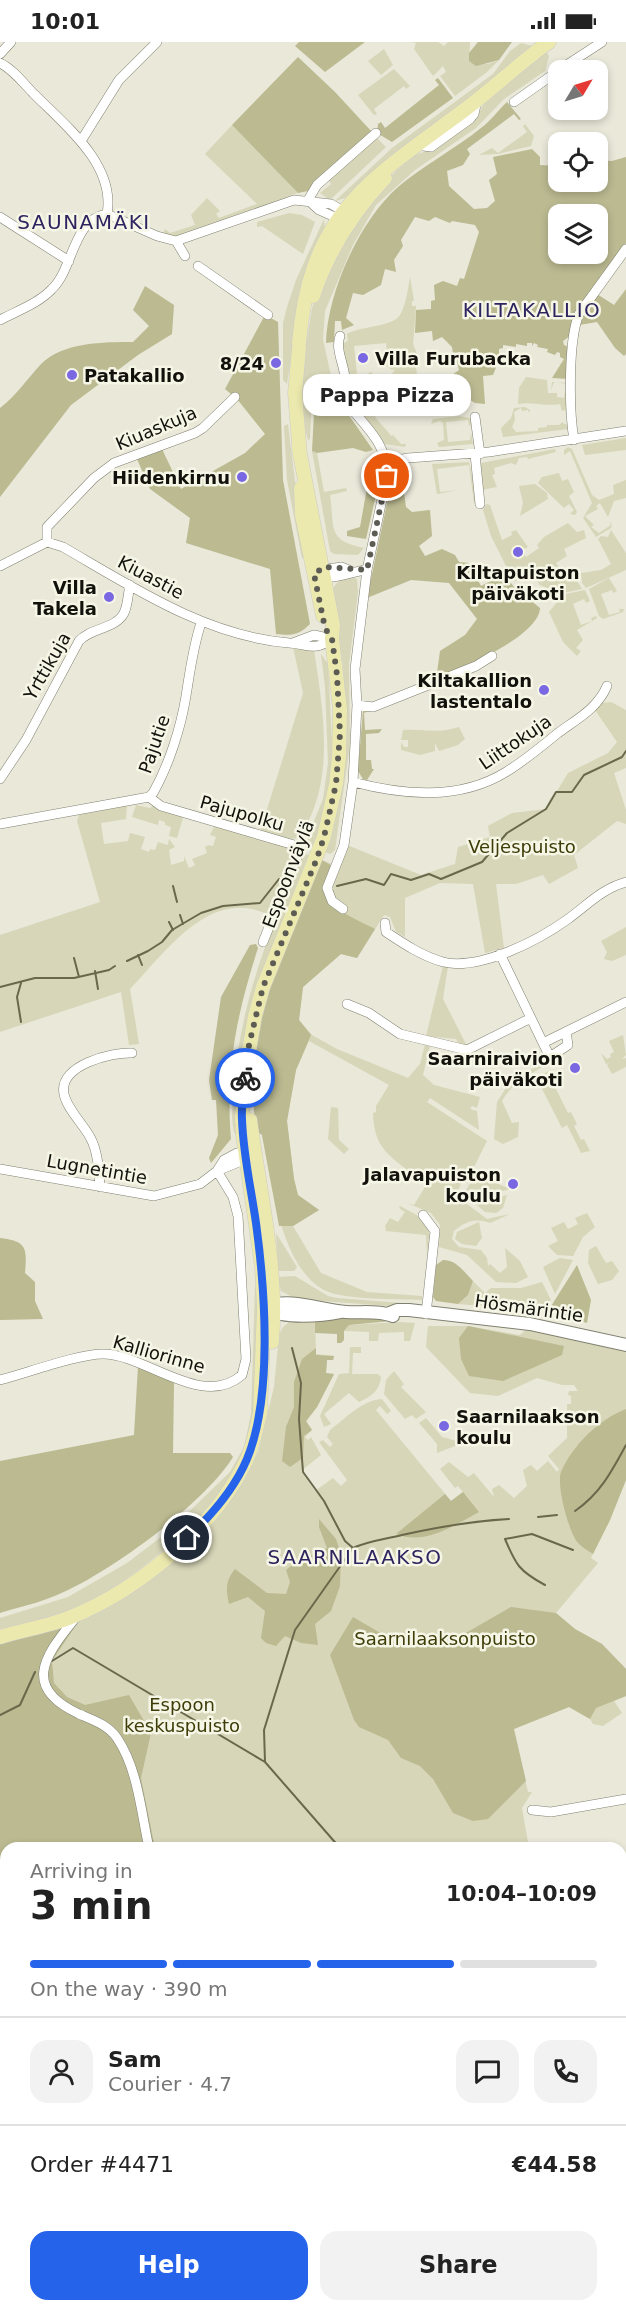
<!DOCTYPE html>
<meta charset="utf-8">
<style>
:root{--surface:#fff;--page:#f2f2f2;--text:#222;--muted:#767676;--line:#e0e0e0;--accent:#2563eb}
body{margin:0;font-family:"DejaVu Sans",sans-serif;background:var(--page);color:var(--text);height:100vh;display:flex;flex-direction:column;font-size:22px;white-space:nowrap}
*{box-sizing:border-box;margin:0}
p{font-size:20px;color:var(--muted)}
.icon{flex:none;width:33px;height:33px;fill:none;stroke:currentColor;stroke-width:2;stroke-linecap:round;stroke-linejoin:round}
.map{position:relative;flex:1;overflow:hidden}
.side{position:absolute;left:0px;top:1800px;width:627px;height:470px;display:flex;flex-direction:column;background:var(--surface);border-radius:18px 18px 0 0;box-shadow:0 3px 9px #0003}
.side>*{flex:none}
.needle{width:39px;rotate:52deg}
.tools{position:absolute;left:548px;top:18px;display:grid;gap:12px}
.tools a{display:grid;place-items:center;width:60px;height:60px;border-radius:12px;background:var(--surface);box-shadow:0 3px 9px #0003;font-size:30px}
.pin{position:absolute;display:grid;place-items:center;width:51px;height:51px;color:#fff;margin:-26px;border:3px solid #fff;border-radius:50%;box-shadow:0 2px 6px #0007}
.courier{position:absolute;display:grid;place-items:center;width:60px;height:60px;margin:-30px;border:4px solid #2563eb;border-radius:50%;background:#fff;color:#222;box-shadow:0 2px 8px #0007}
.bubble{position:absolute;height:42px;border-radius:18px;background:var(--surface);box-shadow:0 3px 9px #0003;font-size:20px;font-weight:800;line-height:42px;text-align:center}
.headline em{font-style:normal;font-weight:800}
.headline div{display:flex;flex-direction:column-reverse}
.headline{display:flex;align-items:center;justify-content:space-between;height:102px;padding:0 30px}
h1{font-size:39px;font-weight:800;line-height:45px}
.bar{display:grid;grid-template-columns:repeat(4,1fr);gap:9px 6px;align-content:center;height:72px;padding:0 30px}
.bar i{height:8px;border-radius:4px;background:var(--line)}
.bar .current{background:var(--accent)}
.bar p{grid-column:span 4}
.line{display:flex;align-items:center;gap:15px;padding:0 30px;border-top:2px solid var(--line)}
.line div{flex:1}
.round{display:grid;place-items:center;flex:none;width:63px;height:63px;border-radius:18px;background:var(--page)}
.action{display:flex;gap:12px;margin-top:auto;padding:12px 30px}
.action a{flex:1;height:69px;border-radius:18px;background:var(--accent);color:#fff;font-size:24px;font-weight:800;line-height:69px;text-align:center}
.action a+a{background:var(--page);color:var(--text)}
.status{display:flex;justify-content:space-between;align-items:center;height:42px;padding:0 30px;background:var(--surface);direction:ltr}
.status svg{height:16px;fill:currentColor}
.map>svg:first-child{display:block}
.green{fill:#d7d6b8}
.forest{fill:#bbba91;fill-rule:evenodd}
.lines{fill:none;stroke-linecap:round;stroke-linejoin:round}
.stream{stroke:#6a684b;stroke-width:2}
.street-casing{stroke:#808071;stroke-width:10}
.secondary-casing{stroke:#808071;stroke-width:14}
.primary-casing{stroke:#cbcbca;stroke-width:15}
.street{stroke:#fff;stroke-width:9}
.secondary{stroke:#fff;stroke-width:12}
.primary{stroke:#ece9af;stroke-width:14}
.done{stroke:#5d5c54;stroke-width:6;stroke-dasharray:0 10.8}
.route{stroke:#2563eb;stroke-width:8}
.poi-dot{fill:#7a68e3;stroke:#f6f6e6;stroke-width:2}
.labels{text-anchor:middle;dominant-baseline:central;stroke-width:5;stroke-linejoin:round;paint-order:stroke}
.poi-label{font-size:18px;font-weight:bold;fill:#12110c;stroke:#f6f6e6;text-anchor:end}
.street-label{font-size:18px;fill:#12110c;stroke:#f6f6e6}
.park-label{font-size:18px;fill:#3e3c08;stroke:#f6f6e6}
.neighbourhood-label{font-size:20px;letter-spacing:1.5px;fill:#2e2560;stroke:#f6f6e6}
</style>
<div class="status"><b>10:01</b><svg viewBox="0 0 49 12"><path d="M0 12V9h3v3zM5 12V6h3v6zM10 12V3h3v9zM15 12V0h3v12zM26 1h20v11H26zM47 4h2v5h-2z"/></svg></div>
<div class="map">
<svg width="626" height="2269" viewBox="0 0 626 2269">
<rect width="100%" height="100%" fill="#e9e8d9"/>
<!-- green -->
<path class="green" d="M411 0H438L444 4 448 0H470L469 19 488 22 499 18 487 30 455 54 440 34 446 30 443 24 433 34 414 7 416 1Z
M521 1 536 5 503 33 389 115 348 155 335 159 392 106 493 32 510 9Z
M384 7 393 23 381 33 368 19Z
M546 10 549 14 545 29 504 57 476 86 415 128 376 163 353 203 325 269 323 297 331 334 328 338 316 342 312 348 310 397 308 398 302 375 301 334 312 266 324 232 381 144 397 128 415 113 441 104 473 80 485 60Z
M394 27 410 44 406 47 404 44 374 67 377 72 374 73 358 53Z
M525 82 534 94 531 104 498 112 479 113 492 106 498 111 527 90 523 84Z
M232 83 298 151 176 195 163 192 165 187 170 191 195 183 191 173 207 156 220 169 216 172 219 176 257 162 205 112Z
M377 96 386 105 330 158 320 151 331 142 328 137Z
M289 171 302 173 315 180 303 212 262 184 257 185V180Z
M324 177 325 188 302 246 287 342 283 338V281L287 265 296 238Z
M410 235 414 259H412V264H416L413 302 418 314 416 326 419 344H407V347L395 341 392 332 395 327 392 328 379 319 388 318 386 301 354 304 357 332 348 333 340 303 348 299 347 292C360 284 393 285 400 273 406 263 408 247 410 235Z
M371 330 376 335 366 338C370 352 372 361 374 371 374 377 388 388 391 394L393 393 401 402H406L405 405 384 402 348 356V341L355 337V348H359V336Z
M526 335 547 338 548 351H557V355L564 356 567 342 554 340 551 348 552 340 567 341 568 387 503 395 501 386 511 376 514 366 525 365 530 368 529 371 528 368 522 369 521 366 514 370 515 378 512 385 516 390 538 389V386L547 385V383H559L563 380 564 382H568L565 368 562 369 560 362C543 365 533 359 518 362L519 346Z
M459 374 470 376 473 382 469 384 468 378 446 380 448 400 470 398 471 391 473 402 439 405 437 401 444 398 443 381 440 379 431 382 433 377Z
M288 382 296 447 308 515 302 516 287 438 284 384Z
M626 396V408L585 413 582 403Z
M568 405 572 407 592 453 599 458 614 452 613 443 626 438V456L614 459 608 475 600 461 596 464 598 467 585 474 594 483 591 485 599 491 611 483 609 480 612 482 611 486 596 495 583 476 592 461 570 409 564 413V408Z
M555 407 556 410 528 417 527 415 519 416 516 423 511 421 494 426 495 432 492 433 497 445 481 448V421Z
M312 409 317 411 324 450 346 446 347 449 330 453C335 486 326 498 364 506L358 513 334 512 330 509Z
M469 420 478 460 474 461 469 423 437 427 440 450 458 448 437 452 432 422Z
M559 431 562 439 568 437 574 450 569 454 577 470 575 473 570 472 574 468 569 462 564 466 538 441 542 435Z
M535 442 547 451 548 457 520 474 523 461 519 444Z
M486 462 490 463 502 498 512 493 511 490 516 488 528 505 522 508 526 515 539 506 537 503 544 495 568 481 577 490 584 488 586 496 564 507 567 514 556 521 566 536 573 532 582 547 553 553 549 547 540 543 532 532 525 540 521 535 514 540 491 494 483 468Z
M611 488 626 511V528L586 546 582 541 581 531 601 528 611 522 598 497 601 494 608 495Z
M353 535 357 537 358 550 349 622 350 702 335 808 330 812 325 810 346 702 343 623 331 551C336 539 341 536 353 535Z
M609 536 617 549 613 551 612 548 601 552 609 573 620 570 619 567H624L623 570 603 577 599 574 589 547Z
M585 548 590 559 586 561 584 557 573 562 581 583 592 579 591 576 596 574 597 576 577 588 583 598 576 606 581 609 577 614 563 600 549 570 557 560 556 554Z
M293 605 314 608C322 662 334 726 309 778 306 784 304 794 297 796 287 799 270 792 260 790L303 651Z
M321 612 328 622 333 719 330 743 314 807 305 801 323 757 328 721 325 645Z
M611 660 626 668V726L614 731 626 768V782L617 779 574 813 578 826 549 842 543 833 516 842H496L504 906 485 911 473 842 440 841 405 856V895L396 890 390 875 384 873 357 916 341 912 303 945 299 978 312 993 337 1007 408 1036 420 1022 425 1002 430 1004 423 1033 434 1043 480 1055 477 1066 472 1064 470 1067 477 1069 479 1088 430 1056 427 1060 487 1099 466 1141H461L456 1154 487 1177 510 1172 490 1181C475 1176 466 1179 454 1189L452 1197 459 1205 481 1208 487 1216 488 1224 490 1222 500 1231 507 1225 505 1206 520 1219 528 1235 516 1241 496 1240 467 1213 439 1205 440 1183 431 1171 407 1161 414 1163 428 1140 411 1129 399 1145 409 1129C384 1111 374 1101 373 1071L376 1070V1064L389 1043 309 999 296 1028 287 1079 294 1137 298 1153 319 1168 293 1184 321 1231 367 1250 422 1254V1258C398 1257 345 1258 326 1249 280 1227 271 1137 262 1093L256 1089 305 861 322 818 332 822 323 850 326 857 335 858C327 840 343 821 347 803L421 833 455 822 458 805 490 795 488 784 512 771 546 767 568 731 608 711 617 700 595 668 602 661Z
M459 685 465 697 458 703 439 709 435 701V709L420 713 401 708V700L404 705H408V698H401L403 688C425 687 438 692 459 685Z
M136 763 150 766 153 764 180 772 183 776 177 796 169 794 171 785 165 783V780L159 778 158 783 132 775Z
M127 764 126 777 101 781 104 802 128 799 130 791 145 795 141 807 149 810 150 807 155 808 158 800 168 803 169 797 175 805 169 808 171 823 184 819V814L189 826 195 823 192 817 207 811 205 805 208 803 213 804 216 795 210 793 215 783 290 804 294 814 269 873C210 844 166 910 130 947L139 1002 129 1003 121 950 0 990V893L100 860 77 779 79 773Z
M302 811 312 814 239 1093 235 1092C230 1080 233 1061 234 1047 239 963 270 888 302 811Z
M626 885V913L612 919 604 917 607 910 601 899Z
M443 924H448L443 957 467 1004 459 1002 456 997 426 994Z
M623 993 626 1013 622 1017 626 1016V1025L612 1032 607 1023 609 1021 606 1022 601 1011 607 1017 611 1015 610 1012 614 1010 609 999Z
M543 1021 545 1023C528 1034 511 1042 502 1059L512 1081 519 1080 518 1095 503 1102 494 1097 497 1060 511 1038Z
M548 1029 549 1031 552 1030 558 1043 555 1045 568 1071 571 1070 577 1082 574 1084 581 1098 584 1097 590 1109 581 1111 567 1083 562 1086 539 1041V1036Z
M331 1065 338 1066 339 1098 349 1107 344 1112 328 1097Z
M475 1132 510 1147 499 1150 487 1147 482 1149V1154L490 1159 507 1153 503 1166 496 1171 485 1170 464 1152Z
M400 1164C432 1181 431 1180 427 1213L426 1193 386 1189 385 1184 390 1176 398 1180 405 1170 399 1166Z
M587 1171 595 1185 583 1195 573 1214 557 1213 548 1204 558 1199 551 1186 564 1180 568 1187 578 1182 575 1176Z
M479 1180 482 1196 476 1204 462 1202 455 1197 457 1190Z
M276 1191 297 1225 294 1229H278Z
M596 1204 606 1221 612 1219 619 1229 612 1238 598 1242 588 1221 589 1208Z
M560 1216 573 1218 555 1252 543 1225Z
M295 1234 328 1254 337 1256 402 1261V1265L296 1257 281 1249 278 1235Z
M473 1239 485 1251 491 1246H521L542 1240 551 1258 542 1269 458 1262 468 1253Z
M261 1244C258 1297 261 1353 246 1403 230 1460 139 1535 87 1561 60 1575 30 1580 0 1587V1576L68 1555 127 1521 169 1489 230 1430 244 1405 251 1372 255 1245Z
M294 1276H315L316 1312 334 1314 333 1318H327L326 1331 334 1332 317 1365 306 1380 312 1388 305 1395 308 1398 311 1395 321 1413 301 1429 315 1449 333 1436 341 1444 347 1438 319 1400 323 1398 330 1405 333 1402 327 1395 330 1388C345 1377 362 1358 382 1357L391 1369 387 1372 380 1364 376 1368 451 1459 463 1450 458 1444 455 1446 440 1427 449 1420 468 1435 474 1431 494 1455 492 1447 499 1443 514 1456 527 1444 523 1428 531 1423 537 1429 548 1419 557 1430 559 1427 548 1414 567 1396V1362H571V1354L568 1353 569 1349H578L574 1343H562L537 1336 498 1354 470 1351 426 1305 428 1284H468L520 1293 527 1287 626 1307V1438L610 1478 591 1516 598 1521 556 1571 575 1587 602 1602 626 1627V1654L614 1659 622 1671 603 1684 593 1682 590 1677 569 1665 513 1687 528 1750H532L522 1766 529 1806H6V2264H380V2269H0V1602L82 1574 215 1476 242 1442 258 1411 274 1345 279 1293 283 1285Z
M400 1280 415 1281 410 1299H404V1290L379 1291 378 1299H369V1290L344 1289 349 1283Z
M350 1305H361V1311H353L352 1332H378L381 1335C380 1348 371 1355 359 1360L349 1351 324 1372 331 1382 324 1385 320 1374 339 1332 349 1331Z
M394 1329 404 1342 401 1345 426 1370 416 1377 412 1373 405 1377 384 1352 386 1338Z
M426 1376 442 1395 460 1400V1402L437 1411V1402L419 1381Z"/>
<!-- forest -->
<path class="forest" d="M299 0H365L325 30 295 4Z
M478 0H512L499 18 476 24 469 19V11Z
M298 15 335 50 372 90 315 139 308 149 298 151 232 83Z
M438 36 453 56 392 100 377 91 378 82 381 80 385 86 439 43 435 38Z
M507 60 521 77 519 78 514 72 467 107 470 112 463 123 447 129 449 144 474 167 487 166 495 159 489 138 497 132 493 115 532 107 540 115V123L558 124V140H597V118L612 119 626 115V201L570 294 563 299 564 303 569 305 568 337 552 336 564 317 560 315V311L557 310 555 313 547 310 548 307 537 305 538 303 534 301 532 304V301H527V304L516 302V305L503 303V306L499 307V318L493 333 483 334 485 362 475 361 465 355 463 347 419 353 420 361 414 355 416 350 445 342 449 335 459 328 457 319H454L452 305 442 295 433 299 432 289 415 291 416 268 431 267V259L435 258 434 243 443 239 457 244 460 236 464 237 479 190 475 183 452 179 450 181 435 175 429 179 415 175 401 198 403 204 394 218 396 230 385 227 381 243 363 253 353 251 346 276 354 283 342 288 341 279H335L334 300 326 301C327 251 360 178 398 145 424 123 455 107 481 86 491 79 498 68 507 60ZM558 172H597V212H558Z
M145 244 174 263 172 292 138 313 71 363 0 455V366C17 353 27 337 41 322 63 300 104 300 133 300L149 284 133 268Z
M626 247V312L624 314 615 306 597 280 579 283V277L597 252 614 263Z
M265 273 278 280 283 438 310 582C299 593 292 594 276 592L270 527 186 501 190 476 150 447 137 417 162 407 181 447 245 411 265 392 237 357 225 347Z
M327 342 373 408 366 410 353 406 317 411 312 409 315 352 320 344Z
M376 418 378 444 366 497 347 494V489L360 485 367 446 373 447V445L369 444 373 438 374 422 370 420Z
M409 425 402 436 406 465 412 470 430 468 432 494 419 504 425 514 442 507 455 513 459 520 469 521 481 544 504 532 514 545 540 566C539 595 459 627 436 638L440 609 465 593 477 577 449 541 411 538 367 556 392 437Z
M363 668H371L364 671 365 688 382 687 379 691 366 692V718H371L372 727H374L367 738 363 737 358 729Z
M322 818 332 824 323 849C331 868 358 878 375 887L357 916 341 912 303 945 299 978 311 993 296 1028 287 1079 294 1137 298 1153 319 1168 293 1184H279L262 1093 256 1089C242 980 283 915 322 818Z
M256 902 258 906C237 971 225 1028 231 1097L211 1121 209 1116 218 1093 216 1058H212L209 1038 221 955 250 903Z
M0 1196C27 1199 27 1206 25 1231L35 1240V1259L43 1277 0 1278Z
M443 1218C457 1218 464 1230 473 1239L468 1253 458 1262 436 1259 433 1255 436 1223Z
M577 1223 591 1258 587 1281 548 1269Z
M315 1276H393L401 1278 349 1283 344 1289V1298L341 1301H337V1292L315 1291Z
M468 1284 564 1304 562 1313 503 1339 469 1334 461 1317 459 1296Z
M316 1306V1313L334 1314 333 1318H327L326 1331 334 1332 317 1365 306 1379 312 1388 304 1394 303 1416 290 1425 282 1419 286 1385 294 1365V1340L302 1317Z
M138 1324 174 1341 173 1411H230L233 1415C204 1462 108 1532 57 1553 39 1561 19 1565 0 1571V1419L134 1393Z
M626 1367V1438L610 1478 593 1512C588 1509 582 1505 578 1501 569 1491 556 1443 561 1430 573 1403 598 1378 626 1367Z
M463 1450 479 1470C455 1483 424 1504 396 1492L445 1452 451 1459Z
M319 1477 336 1497 341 1512 340 1544 331 1569 315 1582 318 1603 301 1601 285 1594 276 1604 266 1601 261 1596 265 1569 248 1555 229 1562C226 1548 225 1539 235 1527L267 1551 286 1552 290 1540 286 1528 296 1520 327 1506 319 1485Z
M511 1565 556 1571 575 1587 602 1602 626 1627V1654L596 1666 590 1677 569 1665 514 1687 526 1739 488 1777 473 1779 453 1771 433 1737 420 1724 401 1716 388 1698 359 1685 354 1678 330 1613 353 1575 406 1606 452 1599Z
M82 1574 52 1619 54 1641 67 1655 85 1663 129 1653 151 1691 141 1736 155 1806H6V1875L0 1873V1602Z
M626 2048V2269H597V2264H621V2053Z
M211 2264H380V2269H211Z"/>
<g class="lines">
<!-- stream -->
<path class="stream" d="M173 844 177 860
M337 844 366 837 384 843 391 832 411 838 429 832 441 837 482 820 507 791 546 767 556 750H572L584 733 622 715 626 709
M180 873 183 882
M169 880 173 888
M138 913 142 923
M74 916 79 935
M127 919 148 909 162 900 172 888 201 871 223 864 260 861 279 837
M95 929 98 947
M0 945 35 936H74L109 928 115 924
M21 980 17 955 21 941
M292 1306 301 1341 299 1377 303 1430 324 1459 345 1499 353 1506
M575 1469C600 1452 612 1429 626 1403
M538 1475 557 1473
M545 1543C519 1529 516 1523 505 1497L532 1492 573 1508
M52 1619 73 1606 265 1720
M0 1673 20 1663 35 1630
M340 1806 265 1720 264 1688 295 1588 353 1506C368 1499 386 1497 402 1493 438 1485 472 1479 509 1477
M621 1862 626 1861
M0 2053 6 2051
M93 2269 99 2264"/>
<!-- street casing -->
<g class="street-casing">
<path id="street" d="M0 12 11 0
M0 21C13 27 24 42 34 52 65 83 116 123 107 172
M559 28 602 0
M514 60 558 29
M81 99 119 38 157 0
M416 103 431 105 470 77 474 72 477 58
M308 158 317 143 376 91
M308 158 319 168 344 179
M107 172 157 194 176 199 294 158 331 162 343 169 346 176
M0 175 69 219
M176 199 185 214
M198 224 268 273
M0 278C17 269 39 261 52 247 74 226 72 178 107 172
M475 375 480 412
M574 398C569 369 568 298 579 272L626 207
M475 412 480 462
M387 420 408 416 489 410 626 389
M47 500V485L94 436 114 421 195 391 203 386 235 355
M0 524 47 500 63 505C134 546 206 594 289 601 309 602 313 610 332 597
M319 528 342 525 351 529
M319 533C335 539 351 529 367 528L387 434C388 402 364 383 345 359 343 350 346 344 345 336 344 322 335 307 340 294
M293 601 314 593 332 597
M357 663 373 665 476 624 492 614
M0 737 26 698 79 599C90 586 116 587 124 571 128 563 128 551 130 543
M353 740C403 753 459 759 506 730 524 719 541 705 558 691 577 677 597 667 607 644
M149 755 161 764 301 805 263 900
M0 782 149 755 153 751C169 723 181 685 186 654 190 629 193 605 201 581
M343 867 332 859 327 846 344 803 353 740 357 663 355 627 367 528
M385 881 386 890C404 902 422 914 443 920 480 929 539 898 568 877 586 864 603 846 626 840
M500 912 543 1001 626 960
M347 962 369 971 400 992 467 1008 531 976
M543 1001 550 1015 568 1003 566 990
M0 1127 154 1154 200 1142 217 1129 224 1118 237 1111H250
M217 1129 251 1115
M100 1145C99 1129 98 1109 90 1095 83 1082 67 1067 64 1052 58 1023 112 1010 132 1011
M423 1173 435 1189 426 1272
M0 1338C27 1331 78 1312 103 1312 146 1312 202 1368 242 1333L246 1317 238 1174 233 1155 217 1129
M73 1574V1579C43 1616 23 1646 79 1672 93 1678 108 1683 117 1696 138 1727 141 1770 149 1806
M532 1768 551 1770 626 1757
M621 2044 626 2040"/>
</g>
<!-- secondary casing -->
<g class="secondary-casing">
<path id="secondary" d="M266 1265C290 1255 320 1268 346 1270 361 1271 379 1268 393 1274
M267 1267C283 1277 322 1274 341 1270
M387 1272 397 1268H409L530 1282 626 1303"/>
</g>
<!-- primary casing -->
<g class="primary-casing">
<path id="primary" d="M313 254C328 209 353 170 385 136
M299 301C310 171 367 140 463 69 493 47 519 21 549 0
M299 306 295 351 300 414
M301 446 302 473 323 574
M250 1078C260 1154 278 1224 272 1300
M260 1373 264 1266 262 1225 243 1094 242 1074 247 1020 255 974 263 945 324 795 336 742 339 715 340 667 332 597 333 583 299 407
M0 1595C23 1588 49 1584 71 1575 138 1548 215 1485 246 1419 254 1403 257 1384 261 1366"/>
</g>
<!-- street -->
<use href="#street" class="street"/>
<!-- secondary -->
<use href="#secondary" class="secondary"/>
<!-- primary -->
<use href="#primary" class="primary"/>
</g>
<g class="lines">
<!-- done -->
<path class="done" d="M245 1036 249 1003 263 945 316 819 324 795 336 742 340 692 337 633 332 597 325 586 314 532 324 525 367 528 387 434"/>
<!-- route -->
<path class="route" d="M187 1496C212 1473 234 1448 247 1417 273 1354 265 1247 256 1181 251 1146 243 1112 242 1077 241 1064 244 1050 245 1036"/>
</g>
<!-- markers -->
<g class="poi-dot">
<circle cx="363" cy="316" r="6"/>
<circle cx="276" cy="321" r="6"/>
<circle cx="72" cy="333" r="6"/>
<circle cx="242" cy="435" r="6"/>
<circle cx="518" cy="510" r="6"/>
<circle cx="109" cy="555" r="6"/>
<circle cx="544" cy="648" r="6"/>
<circle cx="575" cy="1026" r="6"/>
<circle cx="513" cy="1142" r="6"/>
<circle cx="444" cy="1384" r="6"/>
</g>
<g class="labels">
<!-- poi labels -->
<g class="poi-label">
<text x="375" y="316" text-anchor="start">Villa Furubacka</text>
<text x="264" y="321">8/24</text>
<text x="84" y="333" text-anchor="start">Patakallio</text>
<text x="230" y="435">Hiidenkirnu</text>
<text x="518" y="530" text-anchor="middle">Kiltapuiston<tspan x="518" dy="21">päiväkoti</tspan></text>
<text x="97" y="545">Villa<tspan x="97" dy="21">Takela</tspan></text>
<text x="532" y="638">Kiltakallion<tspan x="532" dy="21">lastentalo</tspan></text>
<text x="563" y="1016">Saarniraivion<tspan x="563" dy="21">päiväkoti</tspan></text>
<text x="501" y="1132">Jalavapuiston<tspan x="501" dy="21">koulu</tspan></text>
<text x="456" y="1374" text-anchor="start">Saarnilaakson<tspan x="456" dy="21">koulu</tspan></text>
</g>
<!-- street labels -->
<g class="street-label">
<text transform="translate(156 386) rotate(-23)">Kiuaskuja</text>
<text transform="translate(151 535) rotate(28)">Kiuastie</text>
<text transform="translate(47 624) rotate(-60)">Yrttikuja</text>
<text transform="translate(515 700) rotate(-34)">Liittokuja</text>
<text transform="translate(154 702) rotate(-71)">Pajutie</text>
<text transform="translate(242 771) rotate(16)">Pajupolku</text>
<text transform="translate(288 832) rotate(-69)">Espoonväylä</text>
<text transform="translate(97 1127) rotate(10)">Lugnetintie</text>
<text transform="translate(529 1266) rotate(8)">Hösmärintie</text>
<text transform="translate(159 1312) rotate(16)">Kalliorinne</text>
</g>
<!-- park labels -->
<g class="park-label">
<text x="522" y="804">Veljespuisto</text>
<text x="445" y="1596">Saarnilaaksonpuisto</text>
<text x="182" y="1662">Espoon<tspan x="182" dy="21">keskuspuisto</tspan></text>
</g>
<!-- neighbourhood labels -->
<g class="neighbourhood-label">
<text x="84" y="180">SAUNAMÄKI</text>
<text x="532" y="268">KILTAKALLIO</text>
<text x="355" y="1515">SAARNILAAKSO</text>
</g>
</g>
</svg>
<div class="tools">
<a><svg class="needle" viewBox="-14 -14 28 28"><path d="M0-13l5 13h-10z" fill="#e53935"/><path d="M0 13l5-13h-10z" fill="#767676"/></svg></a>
<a><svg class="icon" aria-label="locate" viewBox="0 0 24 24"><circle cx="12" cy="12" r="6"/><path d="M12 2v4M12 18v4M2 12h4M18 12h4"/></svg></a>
<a><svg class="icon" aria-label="layers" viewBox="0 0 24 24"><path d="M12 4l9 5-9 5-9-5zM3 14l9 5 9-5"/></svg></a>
</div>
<div class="pin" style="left:387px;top:434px;background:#ea580c"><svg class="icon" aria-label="bag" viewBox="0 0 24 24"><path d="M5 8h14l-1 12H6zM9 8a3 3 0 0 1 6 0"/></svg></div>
<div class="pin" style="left:187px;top:1496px;background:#1f2937"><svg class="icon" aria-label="home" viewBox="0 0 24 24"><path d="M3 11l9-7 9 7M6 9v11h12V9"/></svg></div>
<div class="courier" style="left:245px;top:1036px"><svg class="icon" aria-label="bike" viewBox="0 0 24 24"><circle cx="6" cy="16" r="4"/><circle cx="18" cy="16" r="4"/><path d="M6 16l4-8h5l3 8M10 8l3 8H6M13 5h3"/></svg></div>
<div class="bubble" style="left:303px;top:332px;width:168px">Pappa Pizza</div>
<section class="side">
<div class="headline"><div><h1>3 min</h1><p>Arriving in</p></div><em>10:04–10:09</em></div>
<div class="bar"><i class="current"></i><i class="current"></i><i class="current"></i><i></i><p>On the way · 390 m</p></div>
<div class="line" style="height:108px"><a class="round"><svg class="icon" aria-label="person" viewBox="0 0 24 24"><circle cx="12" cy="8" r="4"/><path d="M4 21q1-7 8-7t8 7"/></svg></a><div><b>Sam</b><p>Courier · 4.7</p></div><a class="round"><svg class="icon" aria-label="chat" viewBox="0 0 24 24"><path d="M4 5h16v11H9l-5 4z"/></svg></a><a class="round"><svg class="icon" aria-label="phone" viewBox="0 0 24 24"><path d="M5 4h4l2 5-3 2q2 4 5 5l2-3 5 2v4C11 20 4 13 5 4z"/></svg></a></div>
<div class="line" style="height:78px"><div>Order #4471</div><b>€44.58</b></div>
<div class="action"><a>Help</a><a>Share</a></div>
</section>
</div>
